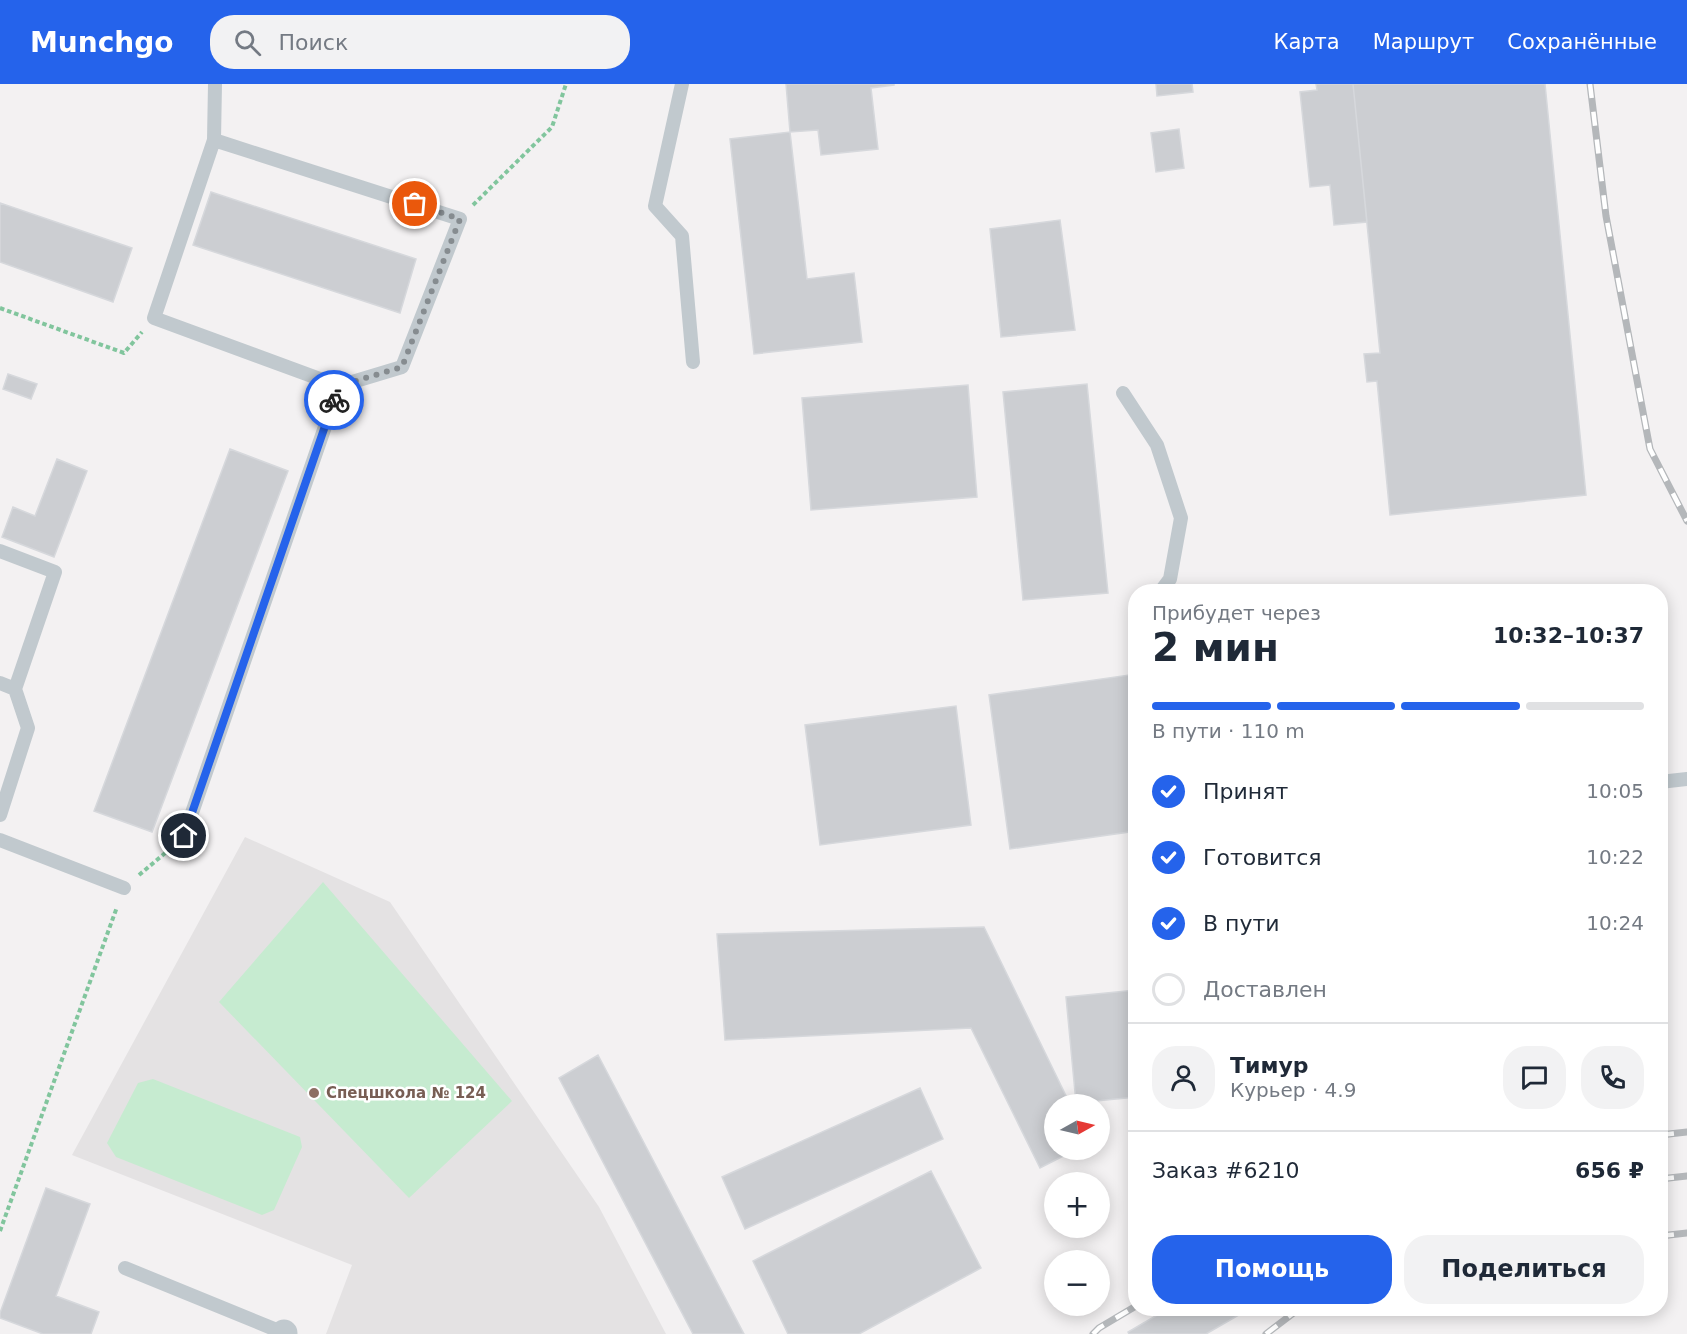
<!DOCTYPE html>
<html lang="ru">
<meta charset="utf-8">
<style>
:root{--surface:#fff;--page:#f2f2f3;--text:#1f2937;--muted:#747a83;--line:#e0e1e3;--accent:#2563eb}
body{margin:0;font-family:"DejaVu Sans",sans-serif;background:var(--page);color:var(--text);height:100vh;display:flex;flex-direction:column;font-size:22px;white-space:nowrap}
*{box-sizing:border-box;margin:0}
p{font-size:20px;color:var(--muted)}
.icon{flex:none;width:33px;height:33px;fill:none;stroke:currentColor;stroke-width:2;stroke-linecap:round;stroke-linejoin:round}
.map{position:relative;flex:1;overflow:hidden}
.side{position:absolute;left:1128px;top:500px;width:540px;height:732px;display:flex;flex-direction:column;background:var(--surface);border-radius:24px;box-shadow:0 3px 15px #0003}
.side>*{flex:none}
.needle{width:39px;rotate:82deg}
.tools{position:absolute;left:1044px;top:1010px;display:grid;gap:12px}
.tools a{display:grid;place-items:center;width:66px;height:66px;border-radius:50%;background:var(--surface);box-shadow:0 3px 15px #0003;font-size:30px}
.pin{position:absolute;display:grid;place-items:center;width:51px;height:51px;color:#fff;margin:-26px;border:3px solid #fff;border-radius:50%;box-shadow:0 2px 6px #0007}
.courier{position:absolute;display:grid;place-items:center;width:60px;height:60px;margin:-30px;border:4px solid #2563eb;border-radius:50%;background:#fff;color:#222;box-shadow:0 2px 8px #0007}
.head em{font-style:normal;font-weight:700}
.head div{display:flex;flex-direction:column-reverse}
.head{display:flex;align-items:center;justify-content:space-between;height:102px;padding:0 24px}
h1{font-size:39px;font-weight:700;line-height:45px}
.bar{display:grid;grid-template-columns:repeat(4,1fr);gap:9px 6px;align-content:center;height:72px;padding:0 24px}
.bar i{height:8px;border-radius:4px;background:var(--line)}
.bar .selected{background:var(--accent)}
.bar p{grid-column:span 4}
.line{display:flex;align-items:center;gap:15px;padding:0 24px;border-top:2px solid var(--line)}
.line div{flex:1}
.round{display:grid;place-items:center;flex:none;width:63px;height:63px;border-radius:24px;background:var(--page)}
ol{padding:0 24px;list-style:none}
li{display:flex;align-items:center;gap:18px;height:66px}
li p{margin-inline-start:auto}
li .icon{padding:6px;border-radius:50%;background:var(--accent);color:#fff;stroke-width:4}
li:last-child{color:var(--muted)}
li i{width:33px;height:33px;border:3px solid var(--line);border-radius:50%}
.primary-button{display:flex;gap:12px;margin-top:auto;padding:12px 24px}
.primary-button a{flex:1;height:69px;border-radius:24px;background:var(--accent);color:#fff;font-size:24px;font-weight:700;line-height:69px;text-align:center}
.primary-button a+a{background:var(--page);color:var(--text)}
header{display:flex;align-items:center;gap:36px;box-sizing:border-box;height:84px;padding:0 30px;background:var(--accent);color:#fff}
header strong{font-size:28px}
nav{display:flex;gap:33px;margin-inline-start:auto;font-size:21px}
.search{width:420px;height:54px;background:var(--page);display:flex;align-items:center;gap:15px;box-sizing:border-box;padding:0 21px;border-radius:24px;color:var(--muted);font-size:22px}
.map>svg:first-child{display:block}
.education{fill:#e4e2e3}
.green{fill:#c6ebd0}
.building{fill:#ccced2;stroke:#d6d8dc;stroke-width:1.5}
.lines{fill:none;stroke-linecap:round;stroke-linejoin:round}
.path{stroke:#81c59d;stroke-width:4;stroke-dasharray:4.5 3;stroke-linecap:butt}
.service{stroke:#c1c9ce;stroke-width:14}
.minor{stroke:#c1c9ce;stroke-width:27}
.rail-casing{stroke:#b4b7ba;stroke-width:7}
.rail{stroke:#fff;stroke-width:4.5;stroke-dasharray:14;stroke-linecap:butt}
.done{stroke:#868c90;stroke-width:6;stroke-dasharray:0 10.8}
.route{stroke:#2563eb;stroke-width:8}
.education-dot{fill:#8d6e63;stroke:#fff;stroke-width:2}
.labels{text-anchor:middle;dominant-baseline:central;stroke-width:5;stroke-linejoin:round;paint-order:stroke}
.education-label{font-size:15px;font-weight:bold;fill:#785e54;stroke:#fff;text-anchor:start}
</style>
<header>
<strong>Munchgo</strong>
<div class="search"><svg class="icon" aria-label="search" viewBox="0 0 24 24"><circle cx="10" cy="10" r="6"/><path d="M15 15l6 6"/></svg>Поиск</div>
<nav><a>Карта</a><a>Маршрут</a><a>Сохранённые</a></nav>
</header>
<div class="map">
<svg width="1687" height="1250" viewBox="0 0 1687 1250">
<rect width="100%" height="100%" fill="#f3f1f2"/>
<!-- education -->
<path class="education" d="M245 753 390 818 599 1123 666 1250H326L352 1181 72 1071Z"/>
<!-- green -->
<path class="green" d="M323 798 512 1017 409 1114 219 918Z
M153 995 300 1053 302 1063 274 1126 262 1131 116 1073 107 1059 138 999Z"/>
<!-- building -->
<path class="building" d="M786 0H894V1L871 4 878 65 821 71 818 46 790 48Z
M1156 0H1192L1193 8 1157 12Z
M1316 0H1353L1367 138 1334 141 1330 101 1310 103 1300 8 1317 6Z
M1353 0H1545L1586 411 1390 431 1377 297 1367 298 1364 270 1380 269Z
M1179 45 1184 84 1156 88 1151 49Z
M790 48 807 195 854 189 862 258 754 270 730 55Z
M211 108 416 175 400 229 193 161Z
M0 119 132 164 113 218 0 178Z
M1060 136 1075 246 1001 253 990 145Z
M8 290 37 300 31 315 3 305Z
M1087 300 1108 509 1023 516 1003 308Z
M968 301 977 413 811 426 802 314Z
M230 365 288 387 152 748 94 727Z
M57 375 87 387 54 473 2 453 13 423 35 432Z
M1136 590V747L1010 765 989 611Z
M956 622 971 741 820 761 805 641Z
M984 843 1070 1020H1054V1065H1077L1040 1084 971 944 725 956 717 850Z
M1136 906V1013L1076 1019 1066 913Z
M598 971 744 1250H693L559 994Z
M920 1004 943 1055 745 1145 722 1093Z
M931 1087 981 1184 859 1250H788L753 1177Z
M46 1104 90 1120 56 1212 99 1228 91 1250H43L0 1234V1229Z
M1169 1224H1251L1206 1250H1129L1128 1248Z"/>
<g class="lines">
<!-- path -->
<path class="path" d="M473 121 552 43 566 0
M0 224 124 269 142 248
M139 791 170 765
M0 1147 117 823"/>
<!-- service -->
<path class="service" d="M682 0 655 122 682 152 693 278
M214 56 460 135 402 283 339 302 154 234 214 56 215 0
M1123 309 1157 361 1181 434 1170 495 1161 507
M0 467 55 488 15 605 28 644 0 731
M0 599 15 605
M1660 698 1687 695
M184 752 339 302
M0 756 124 804
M125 1184 284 1249"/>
<!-- minor -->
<path class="minor" d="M283 1250 284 1249"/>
<!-- rail casing -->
<g class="rail-casing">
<path id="rail" d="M1590 0 1606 132 1650 365 1687 437
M1660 1051 1687 1048
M1660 1095 1687 1092
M1660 1152 1687 1149
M1093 1250 1099 1244 1136 1222
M1266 1250 1300 1224"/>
</g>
<!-- rail -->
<use href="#rail" class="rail"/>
</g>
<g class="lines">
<!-- done -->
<path class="done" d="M334 316 339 302 402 283 460 135 415 120"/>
<!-- route -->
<path class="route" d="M184 752 334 316"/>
</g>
<!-- markers -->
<circle class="education-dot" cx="314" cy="1009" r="6"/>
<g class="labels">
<!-- education labels -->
<g class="education-label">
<text x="326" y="1009">Спецшкола № 124</text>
</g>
</g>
</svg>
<div class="tools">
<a><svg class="needle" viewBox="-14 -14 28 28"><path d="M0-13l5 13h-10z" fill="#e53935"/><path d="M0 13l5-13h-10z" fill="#747a83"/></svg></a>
<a>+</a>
<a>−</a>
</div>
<div class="pin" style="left:415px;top:120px;background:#ea580c"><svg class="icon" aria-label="bag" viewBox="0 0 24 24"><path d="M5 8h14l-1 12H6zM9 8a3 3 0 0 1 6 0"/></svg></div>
<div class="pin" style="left:184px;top:752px;background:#1f2937"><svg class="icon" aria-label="home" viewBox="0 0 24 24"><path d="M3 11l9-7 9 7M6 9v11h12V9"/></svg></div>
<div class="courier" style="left:334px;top:316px"><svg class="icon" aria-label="bike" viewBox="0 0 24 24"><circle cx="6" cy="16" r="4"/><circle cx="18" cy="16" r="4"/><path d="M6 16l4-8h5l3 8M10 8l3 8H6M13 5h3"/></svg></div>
<section class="side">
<div class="head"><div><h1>2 мин</h1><p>Прибудет через</p></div><em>10:32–10:37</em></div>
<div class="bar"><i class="selected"></i><i class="selected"></i><i class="selected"></i><i></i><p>В пути · 110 m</p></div>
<ol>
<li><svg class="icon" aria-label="check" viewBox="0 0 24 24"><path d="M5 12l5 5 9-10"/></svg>Принят<p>10:05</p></li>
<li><svg class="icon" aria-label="check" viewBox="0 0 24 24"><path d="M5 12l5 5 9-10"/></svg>Готовится<p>10:22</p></li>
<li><svg class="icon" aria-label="check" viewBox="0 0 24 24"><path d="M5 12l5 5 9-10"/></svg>В пути<p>10:24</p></li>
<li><i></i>Доставлен</li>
</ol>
<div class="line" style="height:108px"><a class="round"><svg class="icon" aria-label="person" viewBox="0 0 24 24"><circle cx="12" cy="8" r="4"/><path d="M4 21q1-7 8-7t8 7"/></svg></a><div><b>Тимур</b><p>Курьер · 4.9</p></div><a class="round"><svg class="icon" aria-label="chat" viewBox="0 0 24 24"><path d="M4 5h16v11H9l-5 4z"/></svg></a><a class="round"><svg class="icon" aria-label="phone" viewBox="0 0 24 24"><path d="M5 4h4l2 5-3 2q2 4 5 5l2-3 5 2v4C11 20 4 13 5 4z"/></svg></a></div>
<div class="line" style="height:78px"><div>Заказ #6210</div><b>656 ₽</b></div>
<div class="primary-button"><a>Помощь</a><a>Поделиться</a></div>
</section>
</div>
